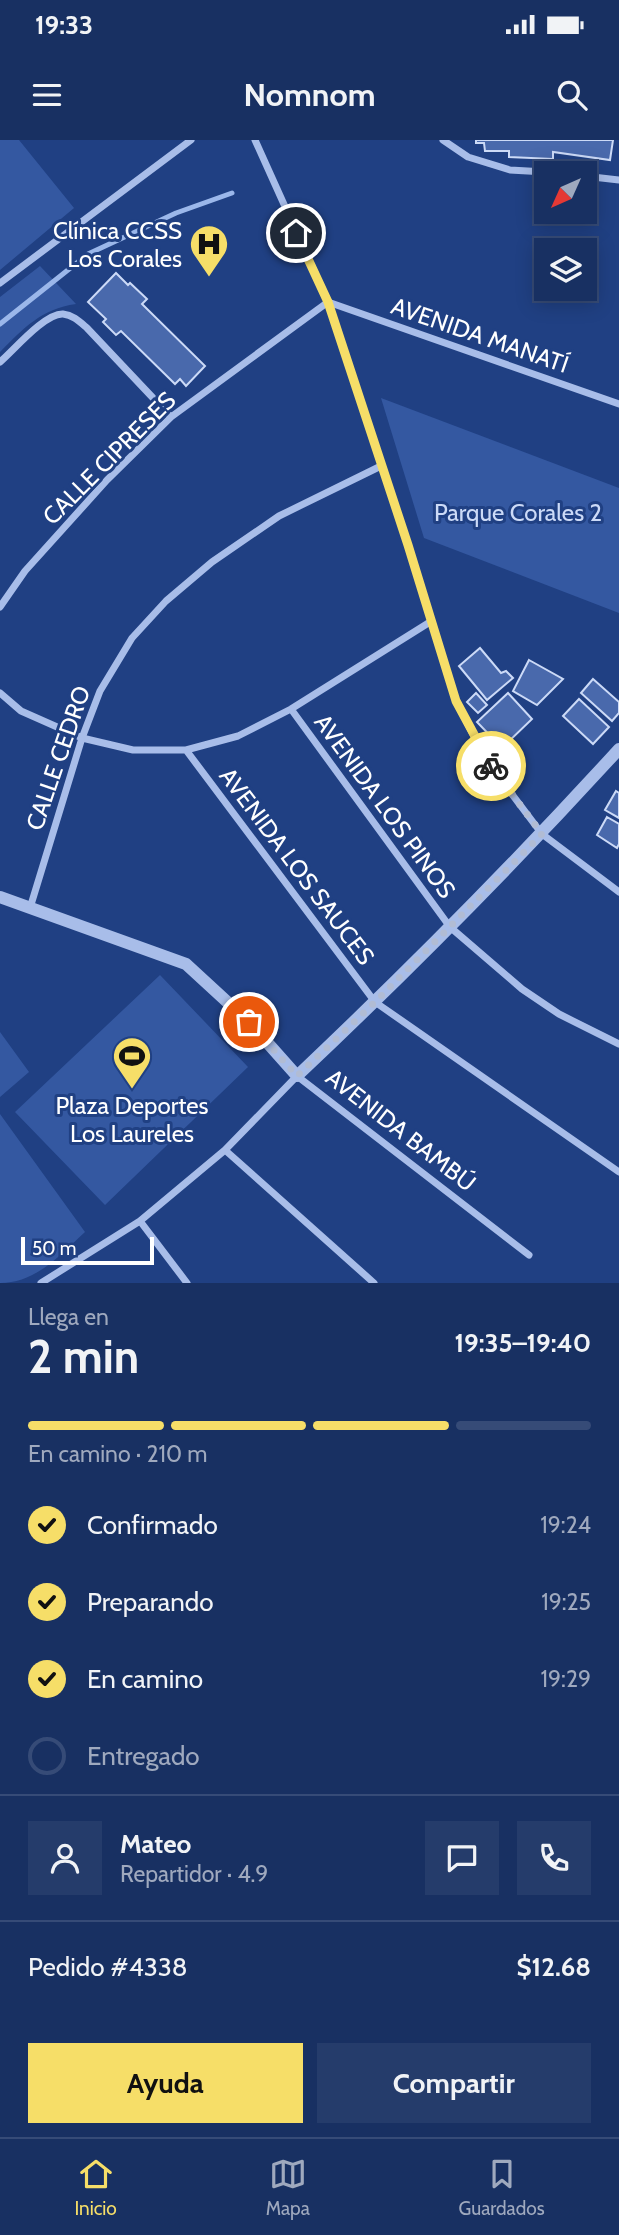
<!DOCTYPE html>
<html lang="es">
<meta charset="utf-8">
<style>
:root{--surface:#183062;--page:#253c6b;--text:#f1f3f6;--muted:#9fa9be;--line:#364b77;--accent:#f6de68}
body{margin:0;font-family:Cabin,sans-serif;background:var(--page);color:var(--text);height:100vh;display:flex;flex-direction:column;font-size:26px;white-space:nowrap}
*{box-sizing:border-box;margin:0}
p{font-size:23px;color:var(--muted)}
.icon{flex:none;width:38px;height:38px;fill:none;stroke:currentColor;stroke-width:2;stroke-linecap:round;stroke-linejoin:round}
.map{position:relative;height:1143px;overflow:hidden}
.details{display:flex;flex-direction:column;background:var(--surface);flex:1}
.details>*{flex:none}
.needle{width:46px;rotate:225deg}
.controls{position:absolute;left:534px;top:21px;display:grid;gap:14px}
.controls a{display:grid;place-items:center;width:63px;height:63px;border-radius:0px;background:var(--surface);box-shadow:0 4px 18px #0003,0 0 0 2px var(--line);font-size:35px}
.scale{position:absolute;left:21px;bottom:18px;width:133px;box-sizing:border-box;padding-left:7px;border:4px solid #fff;border-top:0;font-size:19px;line-height:24px;white-space:nowrap;color:#fff;-webkit-text-stroke:5px #204083;paint-order:stroke}
.pin{position:absolute;display:grid;place-items:center;width:60px;height:60px;color:#fff;margin:-30px;border:4px solid #fff;border-radius:50%;box-shadow:0 2px 7px #0007}
.courier{position:absolute;display:grid;place-items:center;width:70px;height:70px;margin:-35px;border:5px solid #f6de68;border-radius:50%;background:#fff;color:#222;box-shadow:0 2px 9px #0007}
.headline em{font-style:normal;font-weight:700}
.headline div{display:flex;flex-direction:column-reverse}
.headline{display:flex;align-items:center;justify-content:space-between;height:119px;padding:0 28px}
h1{font-size:46px;font-weight:700;line-height:52px}
.bar{display:grid;grid-template-columns:repeat(4,1fr);gap:10px 7px;align-content:center;height:84px;padding:0 28px}
.bar i{height:9px;border-radius:5px;background:var(--line)}
.bar .current{background:var(--accent)}
.bar p{grid-column:span 4}
.line{display:flex;align-items:center;gap:18px;padding:0 28px;border-top:2px solid var(--line)}
.line div{flex:1}
.round{display:grid;place-items:center;flex:none;width:74px;height:74px;border-radius:0px;background:var(--page)}
ol{padding:0 28px;list-style:none}
li{display:flex;align-items:center;gap:21px;height:77px}
li p{margin-inline-start:auto}
li .icon{padding:7px;border-radius:50%;background:var(--accent);color:#111;stroke-width:4}
li:last-child{color:var(--muted)}
li i{width:38px;height:38px;border:4px solid var(--line);border-radius:50%}
.button{display:flex;gap:14px;margin-top:auto;padding:14px 28px}
.button a{flex:1;height:80px;border-radius:0px;background:var(--accent);color:#111;font-size:28px;font-weight:700;line-height:80px;text-align:center}
.button a+a{background:var(--page);color:var(--text)}
.status{display:flex;justify-content:space-between;align-items:center;height:49px;padding:0 35px;background:var(--surface);direction:ltr}
.status svg{height:19px;fill:currentColor}
header{display:flex;justify-content:space-between;align-items:center;height:91px;padding:0 28px;background:var(--surface);font-size:32px;font-weight:700}
.dock{display:flex;justify-content:space-around;align-items:center;height:98px;border-top:2px solid var(--line);background:var(--surface);font-size:19px;color:var(--muted)}
.dock a{display:grid;justify-items:center;gap:4px}
.dock .current{color:var(--accent)}
.map>svg:first-child{display:block}
.green{fill:#3458a1}
.lines{fill:none;stroke-linecap:round;stroke-linejoin:round}
.stream{stroke:#9bb7ea;stroke-width:5}
.building{fill:#4969ac;stroke:#ccdaf7;stroke-width:2}
.minor{stroke:#a8bde9;stroke-width:7}
.tertiary{stroke:#a8bde9;stroke-width:12}
.done{stroke:#b1bcd4;stroke-width:7;stroke-dasharray:0 12.6}
.route{stroke:#f6de68;stroke-width:9}
.labels{text-anchor:middle;dominant-baseline:central;stroke-width:6;stroke-linejoin:round;paint-order:stroke}
.poi-label{font-size:24px;fill:#fff;stroke:#204083;text-anchor:end}
.street-label{font-size:24px;fill:#fff;stroke:#204083}
.park-label{font-size:24px;fill:#ccdaf7;stroke:#204083}
</style>
<div class="status"><b>19:33</b><svg viewBox="0 0 49 12"><path d="M0 12V9h3v3zM5 12V6h3v6zM10 12V3h3v9zM15 12V0h3v12zM26 1h20v11H26zM47 4h2v5h-2z"/></svg></div>
<header><svg class="icon" aria-label="menu" viewBox="0 0 24 24"><path d="M4 6h16M4 12h16M4 18h16"/></svg>Nomnom<svg class="icon" aria-label="search" viewBox="0 0 24 24"><circle cx="10" cy="10" r="6"/><path d="M15 15l6 6"/></svg></header>
<div class="map">
<svg width="619" height="1143" viewBox="0 0 619 1143">
<rect width="100%" height="100%" fill="#204083"/>
<!-- green -->
<path class="green" d="M0 0H19L74 68 0 130Z
M40 126 76 164C41 169 24 188 0 212V157Z
M381 258 619 348V473L424 398Z
M160 835 248 927 105 1065 15 972Z
M0 892 29 932 0 957Z
M0 974 85 1092C60 1115 36 1143 0 1143Z"/>
<g class="lines">
<!-- stream -->
<path class="stream" d="M0 184 88 114 176 73 232 53"/>
</g>
<!-- building -->
<path class="building" d="M476 0H613L610 20 553 12V19L509 17V11H485L484 3H476Z
M116 133 128 145 130 143 147 159 142 164 205 226 186 246 180 239 175 244 121 191 116 195 103 182 106 179 88 162Z
M480 508 501 533 506 531 513 538 487 560 459 526Z
M529 520 563 539 537 565 513 551Z
M593 539 619 562V573L612 581 581 553Z
M476 553 487 565 478 573 467 562Z
M508 553 532 579 502 608 477 582Z
M579 559 609 587 593 604 563 576Z
M616 651 619 653V678L605 670Z
M607 677 619 684V704L617 708 597 695Z"/>
<g class="lines">
<!-- minor -->
<path class="minor" d="M255 0 328 162 408 405 456 561 486 620 542 694 619 752
M443 0 468 17 510 30 563 33
M584 36 619 40
M0 143 191 0
M0 222C14 210 45 173 63 174 73 175 80 182 87 188L171 277
M0 467 25 431 107 340 171 277 328 162 619 264
M0 553 21 571 82 598 133 610H186L238 596 291 569 430 482
M291 569 450 787 522 849 559 874 619 904
M186 610 375 862 619 1032
M30 768 82 598 100 551 132 498 166 461 212 422 279 376 381 326
M225 1010 374 1143
M140 1081 187 1143
M41 1143 140 1081 225 1010 297 936 529 1115"/>
<!-- tertiary -->
<path class="tertiary" d="M0 757 186 824 249 882 297 936C408 831 516 722 619 609"/>
</g>
<g class="lines">
<!-- done -->
<path class="done" d="M249 882 297 936 375 862 542 694 491 626"/>
<!-- route -->
<path class="route" d="M296 93 328 162 408 405 456 561 491 626"/>
</g>
<!-- icons -->
<defs>
<g id="hospital-pin" transform="scale(2.0125)"><path d="M0 17L-7.5 6A9.5 9.5 0 1 1 7.5 6Z" fill="#f6de68" stroke="#204083"/><path d="M-5-5h3v3.5h4V-5h3V5h-3V1.5h-4V5h-3Z" fill="#111"/></g>
<g id="stadium-pin" transform="scale(2.0125)"><path d="M0 17L-7.5 6A9.5 9.5 0 1 1 7.5 6Z" fill="#f6de68" stroke="#204083"/><path d="M0-5a6.5 5 0 1 0 0 10a6.5 5 0 1 0 0-10ZM-3.5-1.8h7v3.6h-7Z" fill="#111"/></g>
</defs>
<g fill-rule="evenodd">
<use href="#hospital-pin" x="209" y="104"/>
<use href="#stadium-pin" x="132" y="916"/>
</g>
<g class="labels">
<!-- poi labels -->
<g class="poi-label">
<text x="182" y="90">Clínica CCSS<tspan x="182" dy="28">Los Corales</tspan></text>
<text x="132" y="965" text-anchor="middle">Plaza Deportes<tspan x="132" dy="28">Los Laureles</tspan></text>
</g>
<!-- street labels -->
<g class="street-label">
<text transform="translate(480 195) rotate(19)">AVENIDA MANATÍ</text>
<text transform="translate(109 318) rotate(-45)">CALLE CIPRESES</text>
<text transform="translate(58 618) rotate(-71)">CALLE CEDRO</text>
<text transform="translate(385 666) rotate(54)">AVENIDA LOS PINOS</text>
<text transform="translate(297 726) rotate(53)">AVENIDA LOS SAUCES</text>
<text transform="translate(401 990) rotate(38)">AVENIDA BAMBÚ</text>
</g>
<!-- park labels -->
<g class="park-label">
<text x="518" y="372">Parque Corales 2</text>
</g>
</g>
</svg>
<div class="controls">
<a><svg class="needle" viewBox="-14 -14 28 28"><path d="M0-13l5 13h-10z" fill="#e53935"/><path d="M0 13l5-13h-10z" fill="#9fa9be"/></svg></a>
<a><svg class="icon" aria-label="layers" viewBox="0 0 24 24"><path d="M12 4l9 5-9 5-9-5zM3 14l9 5 9-5"/></svg></a>
</div>
<div class="scale">50 m</div>
<div class="pin" style="left:249px;top:882px;background:#ea580c"><svg class="icon" aria-label="bag" viewBox="0 0 24 24"><path d="M5 8h14l-1 12H6zM9 8a3 3 0 0 1 6 0"/></svg></div>
<div class="pin" style="left:296px;top:93px;background:#1f2937"><svg class="icon" aria-label="home" viewBox="0 0 24 24"><path d="M3 11l9-7 9 7M6 9v11h12V9"/></svg></div>
<div class="courier" style="left:491px;top:626px"><svg class="icon" aria-label="bike" viewBox="0 0 24 24"><circle cx="6" cy="16" r="4"/><circle cx="18" cy="16" r="4"/><path d="M6 16l4-8h5l3 8M10 8l3 8H6M13 5h3"/></svg></div>
</div>
<section class="details">
<div class="headline"><div><h1>2 min</h1><p>Llega en</p></div><em>19:35–19:40</em></div>
<div class="bar"><i class="current"></i><i class="current"></i><i class="current"></i><i></i><p>En camino · 210 m</p></div>
<ol>
<li><svg class="icon" aria-label="check" viewBox="0 0 24 24"><path d="M5 12l5 5 9-10"/></svg>Confirmado<p>19:24</p></li>
<li><svg class="icon" aria-label="check" viewBox="0 0 24 24"><path d="M5 12l5 5 9-10"/></svg>Preparando<p>19:25</p></li>
<li><svg class="icon" aria-label="check" viewBox="0 0 24 24"><path d="M5 12l5 5 9-10"/></svg>En camino<p>19:29</p></li>
<li><i></i>Entregado</li>
</ol>
<div class="line" style="height:126px"><a class="round"><svg class="icon" aria-label="person" viewBox="0 0 24 24"><circle cx="12" cy="8" r="4"/><path d="M4 21q1-7 8-7t8 7"/></svg></a><div><b>Mateo</b><p>Repartidor · 4.9</p></div><a class="round"><svg class="icon" aria-label="chat" viewBox="0 0 24 24"><path d="M4 5h16v11H9l-5 4z"/></svg></a><a class="round"><svg class="icon" aria-label="phone" viewBox="0 0 24 24"><path d="M5 4h4l2 5-3 2q2 4 5 5l2-3 5 2v4C11 20 4 13 5 4z"/></svg></a></div>
<div class="line" style="height:91px"><div>Pedido #4338</div><b>$12.68</b></div>
<div class="button"><a>Ayuda</a><a>Compartir</a></div>
</section>
<nav class="dock">
<a class="current"><svg class="icon" aria-label="home" viewBox="0 0 24 24"><path d="M3 11l9-7 9 7M6 9v11h12V9"/></svg>Inicio</a>
<a><svg class="icon" aria-label="map" viewBox="0 0 24 24"><path d="M3 6l6-2 6 2 6-2v14l-6 2-6-2-6 2zM9 4v14M15 6v14"/></svg>Mapa</a>
<a><svg class="icon" aria-label="saved" viewBox="0 0 24 24"><path d="M7 4h10v16l-5-4-5 4z"/></svg>Guardados</a>
</nav>
